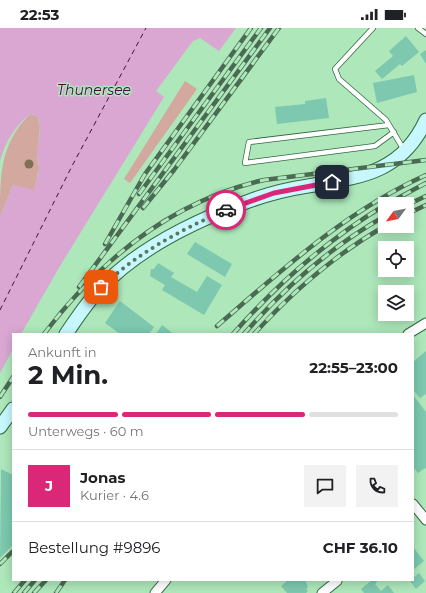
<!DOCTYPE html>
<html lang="de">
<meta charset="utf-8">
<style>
:root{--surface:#fff;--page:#f2f2f2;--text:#202124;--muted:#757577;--line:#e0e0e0;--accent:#db2777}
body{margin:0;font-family:Montserrat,sans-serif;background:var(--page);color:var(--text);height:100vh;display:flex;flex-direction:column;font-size:15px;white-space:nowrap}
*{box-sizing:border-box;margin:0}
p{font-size:13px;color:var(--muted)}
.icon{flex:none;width:22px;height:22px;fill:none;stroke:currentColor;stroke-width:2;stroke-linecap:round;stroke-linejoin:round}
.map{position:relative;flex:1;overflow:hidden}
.side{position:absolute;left:12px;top:305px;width:402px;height:248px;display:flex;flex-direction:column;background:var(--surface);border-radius:0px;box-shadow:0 2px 10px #0003}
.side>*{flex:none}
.needle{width:26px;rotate:238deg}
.tools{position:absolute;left:378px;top:169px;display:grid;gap:8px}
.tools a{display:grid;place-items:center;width:36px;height:36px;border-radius:0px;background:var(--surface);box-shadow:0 2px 10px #0003;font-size:20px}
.pin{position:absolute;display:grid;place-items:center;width:34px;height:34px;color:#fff;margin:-17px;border-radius:8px;box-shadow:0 2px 6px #0006}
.courier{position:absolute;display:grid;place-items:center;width:40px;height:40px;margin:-20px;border:3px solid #db2777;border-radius:50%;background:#fff;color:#222;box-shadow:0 1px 5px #0007}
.headline em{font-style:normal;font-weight:700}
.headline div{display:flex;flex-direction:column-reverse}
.headline{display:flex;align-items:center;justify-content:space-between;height:68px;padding:0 16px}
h1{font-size:26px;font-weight:700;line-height:30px}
.bar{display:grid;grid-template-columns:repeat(4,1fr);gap:6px 4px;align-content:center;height:48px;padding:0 16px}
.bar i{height:5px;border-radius:3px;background:var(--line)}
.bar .current{background:var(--accent)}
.bar p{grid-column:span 4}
.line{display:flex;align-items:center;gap:10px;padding:0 16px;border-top:1px solid var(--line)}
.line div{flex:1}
.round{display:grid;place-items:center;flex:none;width:42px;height:42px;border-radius:0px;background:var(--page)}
.status{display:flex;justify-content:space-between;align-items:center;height:28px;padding:0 20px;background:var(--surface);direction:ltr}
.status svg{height:11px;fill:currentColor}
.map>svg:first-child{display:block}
.green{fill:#d3a89f}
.water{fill:#daa7d3}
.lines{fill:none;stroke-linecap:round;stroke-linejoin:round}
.ferry{stroke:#480b44;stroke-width:1;stroke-dasharray:5 4;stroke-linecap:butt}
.building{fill:#7dc8af}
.lane-casing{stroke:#326942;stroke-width:6}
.street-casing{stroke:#326942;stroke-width:11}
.secondary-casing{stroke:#326942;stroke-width:15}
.lane{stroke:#fff;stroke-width:4.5}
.street{stroke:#fff;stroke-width:9}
.secondary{stroke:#c8f7fe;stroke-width:13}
.rail-casing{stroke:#4a6b52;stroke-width:4.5}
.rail{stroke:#ade7ba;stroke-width:3;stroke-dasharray:9;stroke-linecap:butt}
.tree{fill:#806e55}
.done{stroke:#577a5f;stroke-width:4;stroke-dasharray:0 7.2}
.route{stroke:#db2777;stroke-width:5}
.labels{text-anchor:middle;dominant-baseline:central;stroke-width:3;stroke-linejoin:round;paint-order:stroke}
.water-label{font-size:14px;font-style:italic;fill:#480b44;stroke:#ade7ba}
</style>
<div class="status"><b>22:53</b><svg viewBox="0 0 49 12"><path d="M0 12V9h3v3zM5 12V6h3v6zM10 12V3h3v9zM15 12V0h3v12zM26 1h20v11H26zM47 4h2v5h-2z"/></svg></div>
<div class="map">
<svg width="426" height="565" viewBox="0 0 426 565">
<rect width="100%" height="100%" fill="#ade7ba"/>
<!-- green -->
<path class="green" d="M185 53 197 61 130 155 124 151Z
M30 86 37 88 40 98 37 130 39 140 34 163 13 157 0 189C0 147 0 116 30 86Z"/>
<!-- water -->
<path class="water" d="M0 0H236L219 23 200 10 193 13 156 63 164 69 60 238 21 306H13V321L0 345V189L13 157 34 162C35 156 38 148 39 141 39 136 37 131 37 126 37 116 47 86 30 86 15 98 5 114 0 133Z"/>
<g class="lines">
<!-- ferry -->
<path class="ferry" d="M0 282 72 138 146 0"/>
</g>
<!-- building -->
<path class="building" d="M406 8 419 24 402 38 400 36 382 51 375 43 393 28 389 23Z
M426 22V36L420 26Z
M414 47 417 64 377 75 373 55Z
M326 70 329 90 277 96 275 79 305 76V73Z
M195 214 232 236 225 249 187 226Z
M158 235 174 245 171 249 197 264 207 248 222 257 204 287 162 262 165 257 150 248 151 241H154Z
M120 273 154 299 149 306H120L105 295Z
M162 297 174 306H156Z
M426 323V366L420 370 413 362V334Z
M413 367 426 384V441L425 440 418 445 413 439Z
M1 441 13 447V517L0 530Z
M413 519 424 533 413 542Z
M419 545 425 553 416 561 410 553Z
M288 552H305L308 559 306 561 308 563 306 565H287L281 558Z
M372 552H376L377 554 375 556 381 563 388 557 394 565H364L361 561Z"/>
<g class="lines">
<!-- lane casing -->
<g class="lane-casing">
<path id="lane" d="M373 0 335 41 339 51 386 92 404 122
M418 0 426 6
M389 97 249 114 245 135 375 118 394 104"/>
</g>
<!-- street casing -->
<g class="street-casing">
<path id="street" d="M408 306 426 295
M413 476 426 492
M155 565 166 552
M322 565 337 553"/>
</g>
<!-- secondary casing -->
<g class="secondary-casing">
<path id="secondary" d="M66 306C77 290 87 274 101 260 139 219 197 192 249 173 268 166 288 161 308 158 359 149 401 146 426 92
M0 399 13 381"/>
</g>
<!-- lane -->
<use href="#lane" class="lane"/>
<!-- street -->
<use href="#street" class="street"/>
<!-- secondary -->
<use href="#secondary" class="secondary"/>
<!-- rail casing -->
<g class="rail-casing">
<path id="rail" d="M139 166 261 0
M387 176 426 155
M407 177 426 168
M143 180 174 142 279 0
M407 186 426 177
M105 216 145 146 251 0
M79 259 270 0
M217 298C283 241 346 183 426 147
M44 306C100 232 172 173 264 152L426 132
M233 306C278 255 327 212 385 177
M244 306C284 260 332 218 385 188
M254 306C292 264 336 226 385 198
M0 369 13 349
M0 536 13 523
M14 565 25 552
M24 565 35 552
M34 565 46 552
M56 565 65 552"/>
</g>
<!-- rail -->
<use href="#rail" class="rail"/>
</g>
<!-- trees -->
<circle class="tree" cx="29" cy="136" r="4.5"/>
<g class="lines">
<!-- done -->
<path class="done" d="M101 259C138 225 180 202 226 182"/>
<!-- route -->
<path class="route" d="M226 182 274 165 332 154"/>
</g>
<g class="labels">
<!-- water labels -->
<g class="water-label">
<text x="94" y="62">Thunersee</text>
</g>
</g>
</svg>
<div class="tools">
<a><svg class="needle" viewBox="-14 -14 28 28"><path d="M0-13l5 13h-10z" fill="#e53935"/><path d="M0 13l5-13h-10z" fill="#757577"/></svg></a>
<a><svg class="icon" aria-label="locate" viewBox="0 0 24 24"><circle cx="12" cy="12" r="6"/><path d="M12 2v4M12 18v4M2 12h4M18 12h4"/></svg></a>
<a><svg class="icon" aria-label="layers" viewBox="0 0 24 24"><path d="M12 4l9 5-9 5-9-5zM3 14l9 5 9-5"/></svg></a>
</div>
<div class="pin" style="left:101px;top:259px;background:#ea580c"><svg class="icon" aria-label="bag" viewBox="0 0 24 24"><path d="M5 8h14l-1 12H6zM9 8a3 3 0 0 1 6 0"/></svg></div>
<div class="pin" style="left:332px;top:154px;background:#1f2937"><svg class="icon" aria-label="home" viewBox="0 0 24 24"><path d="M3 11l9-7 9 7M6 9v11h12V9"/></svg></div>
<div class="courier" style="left:226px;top:182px"><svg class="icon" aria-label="car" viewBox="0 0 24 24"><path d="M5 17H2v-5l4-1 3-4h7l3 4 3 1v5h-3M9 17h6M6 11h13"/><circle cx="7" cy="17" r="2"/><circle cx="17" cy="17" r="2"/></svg></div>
<section class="side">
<div class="headline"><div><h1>2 Min.</h1><p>Ankunft in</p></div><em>22:55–23:00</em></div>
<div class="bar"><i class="current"></i><i class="current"></i><i class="current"></i><i></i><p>Unterwegs · 60 m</p></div>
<div class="line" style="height:72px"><b class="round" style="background:var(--accent);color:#fff">J</b><div><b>Jonas</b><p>Kurier · 4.6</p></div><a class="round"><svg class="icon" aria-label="chat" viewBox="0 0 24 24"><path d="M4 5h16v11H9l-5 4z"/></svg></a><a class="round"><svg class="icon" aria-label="phone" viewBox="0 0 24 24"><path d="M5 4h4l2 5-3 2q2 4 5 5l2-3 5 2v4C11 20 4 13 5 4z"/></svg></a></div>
<div class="line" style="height:52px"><div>Bestellung #9896</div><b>CHF 36.10</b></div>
</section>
</div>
